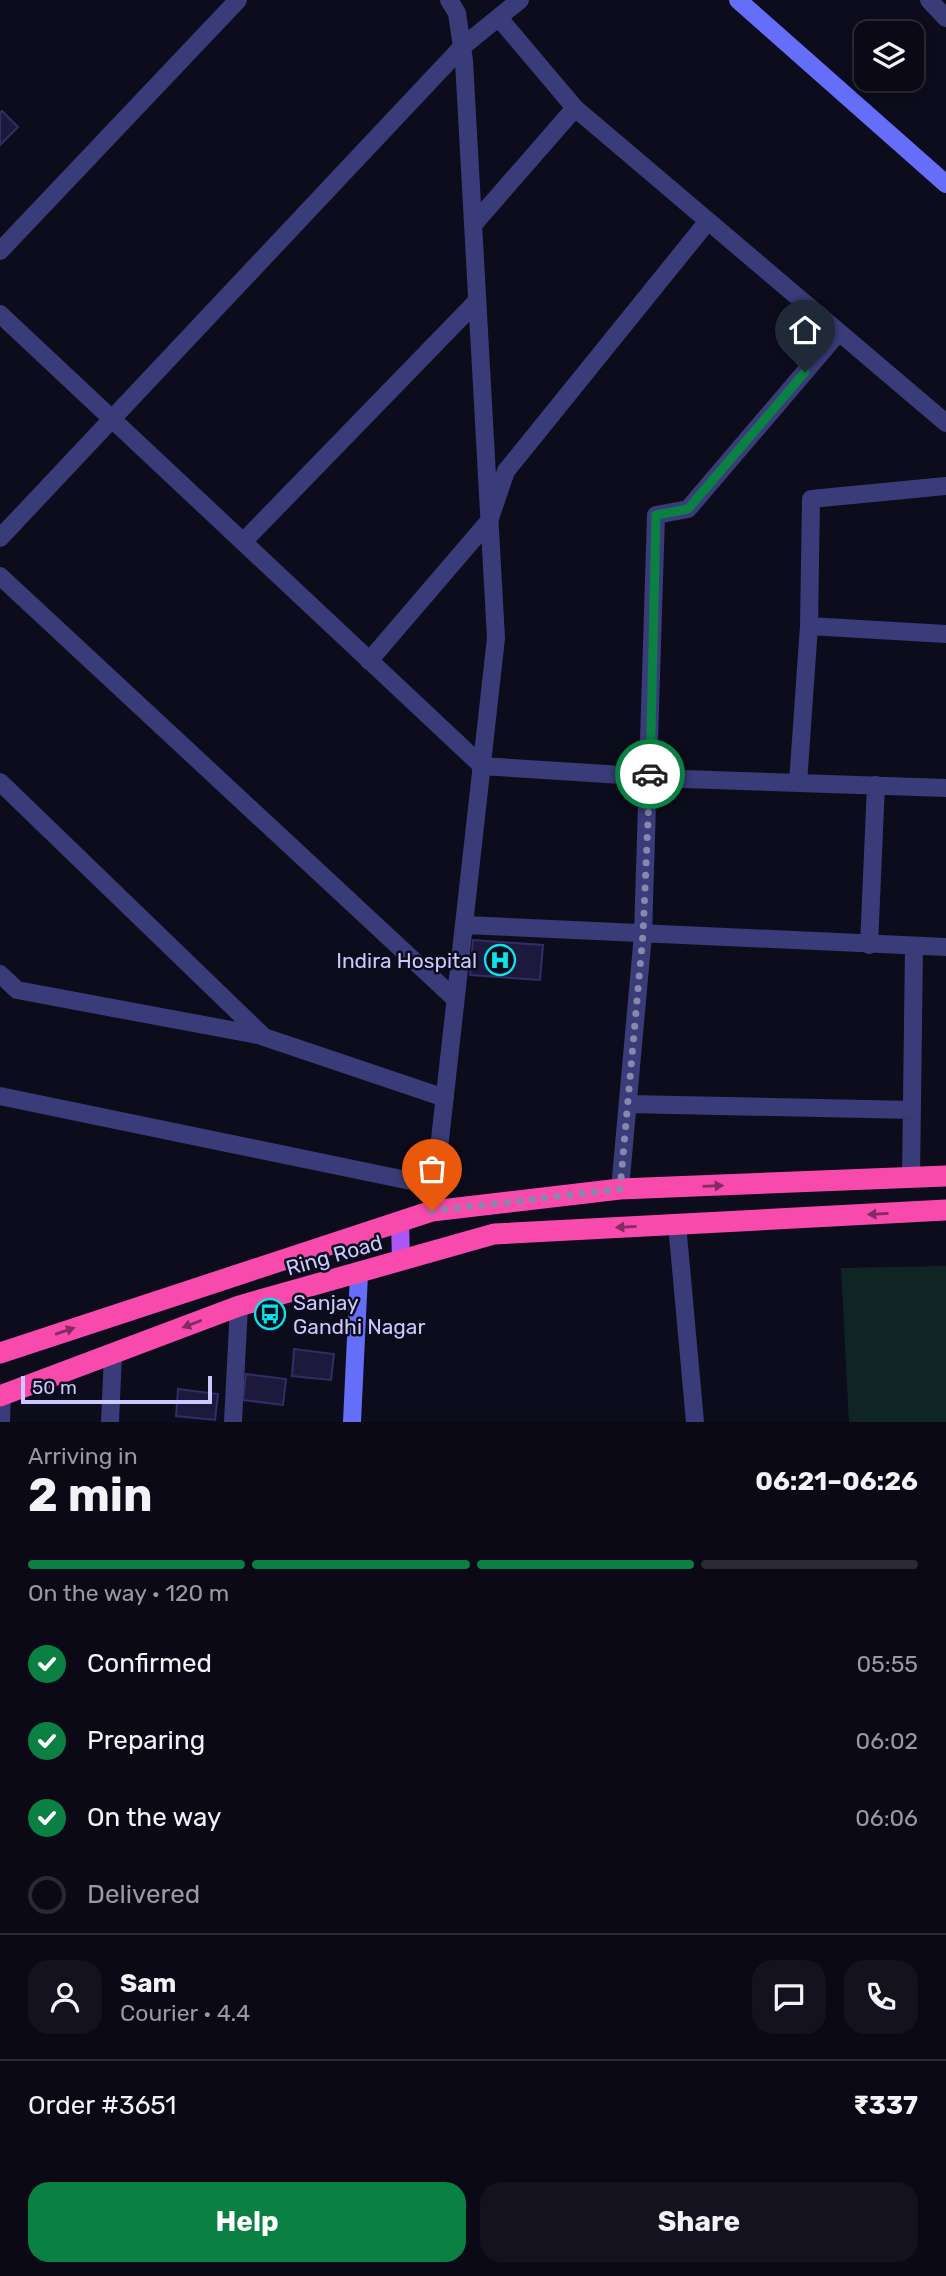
<!DOCTYPE html>
<meta charset="utf-8">
<style>
:root{--surface:#0a0915;--page:#13121e;--text:#f1f3f6;--muted:#999aa0;--line:#2a2a34;--accent:#0b8043}
body{margin:0;font-family:Rubik,sans-serif;background:var(--page);color:var(--text);height:100vh;display:flex;flex-direction:column;font-size:26px;white-space:nowrap}
*{box-sizing:border-box;margin:0}
p{font-size:23px;color:var(--muted)}
.icon{flex:none;width:38px;height:38px;fill:none;stroke:currentColor;stroke-width:2;stroke-linecap:round;stroke-linejoin:round}
.map{position:relative;height:1422px;overflow:hidden}
.drawer{display:flex;flex-direction:column;background:var(--surface);flex:1}
.drawer>*{flex:none}
.tools{position:absolute;left:854px;top:21px;display:grid;gap:14px}
.tools a{display:grid;place-items:center;width:70px;height:70px;border-radius:14px;background:var(--surface);box-shadow:0 4px 10px #0003,0 0 0 2px var(--line);font-size:35px}
.scale{position:absolute;left:21px;bottom:18px;width:191px;box-sizing:border-box;padding-left:7px;border:4px solid #cbc9fd;border-top:0;font-size:19px;line-height:24px;white-space:nowrap;color:#cbc9fd;-webkit-text-stroke:5px #0d0c1c;paint-order:stroke}
.pin{position:absolute;display:grid;place-items:center;width:60px;height:60px;color:#fff;margin:-72px -30px;border-radius:50% 50% 50% 0;rotate:-45deg;box-shadow:0 0 7px #0007}
.pin .icon{rotate:45deg}
.courier{position:absolute;display:grid;place-items:center;width:70px;height:70px;margin:-35px;border:5px solid #0b8043;border-radius:50%;background:#fff;color:#222;box-shadow:0 2px 9px #0007}
.headline em{font-style:normal;font-weight:700}
.headline div{display:flex;flex-direction:column-reverse}
.headline{display:flex;align-items:center;justify-content:space-between;height:119px;padding:0 28px}
h1{font-size:46px;font-weight:700;line-height:52px}
.bar{display:grid;grid-template-columns:repeat(4,1fr);gap:10px 7px;align-content:center;height:84px;padding:0 28px}
.bar i{height:9px;border-radius:5px;background:var(--line)}
.bar .on{background:var(--accent)}
.bar p{grid-column:span 4}
.line{display:flex;align-items:center;gap:18px;padding:0 28px;border-top:2px solid var(--line)}
.line div{flex:1}
.round{display:grid;place-items:center;flex:none;width:74px;height:74px;border-radius:21px;background:var(--page)}
ol{padding:0 28px;list-style:none}
li{display:flex;align-items:center;gap:21px;height:77px}
li p{margin-inline-start:auto}
li .icon{padding:7px;border-radius:50%;background:var(--accent);color:#fff;stroke-width:4}
li:last-child{color:var(--muted)}
li i{width:38px;height:38px;border:4px solid var(--line);border-radius:50%}
.cta{display:flex;gap:14px;margin-top:auto;padding:14px 28px}
.cta a{flex:1;height:80px;border-radius:21px;background:var(--accent);color:#fff;font-size:28px;font-weight:700;line-height:80px;text-align:center}
.cta a+a{background:var(--page);color:var(--text)}
.map>svg:first-child{display:block}
.green{fill:#0f2523}
.building{fill:#1d193c;stroke:#332c67;stroke-width:2}
.lines{fill:none;stroke-linecap:round;stroke-linejoin:round}
.street{stroke:#393c79;stroke-width:18}
.secondary{stroke:#656ef8;stroke-width:18}
.primary{stroke:#ad56f7;stroke-width:18}
.highway{stroke:#f74aac;stroke-width:21}
.oneway{fill:#822b64}
.done{stroke:#8887ae;stroke-width:7;stroke-dasharray:0 12.6}
.route{stroke:#0b8043;stroke-width:9}
.labels{text-anchor:middle;dominant-baseline:central;stroke-width:5;stroke-linejoin:round;paint-order:stroke}
.poi-label{font-size:21px;fill:#cbc9fd;stroke:#0d0c1c;text-anchor:end}
.street-label{font-size:21px;fill:#cbc9fd;stroke:#0d0c1c}
</style>
<div class="map">
<svg width="946" height="1422" viewBox="0 0 946 1422">
<rect width="100%" height="100%" fill="#0d0c1c"/>
<!-- green -->
<path class="green" d="M946 1266V1422H849L841 1268Z"/>
<!-- building -->
<path class="building" d="M2 111 18 127 0 145V113Z
M473 940 543 945 540 980 470 975Z
M294 1349 334 1354 331 1380 292 1376Z
M246 1374 286 1379 283 1405 243 1400Z
M178 1389 218 1394 215 1420 176 1416Z"/>
<g class="lines">
<!-- street -->
<path class="street" d="M929 0 946 18
M499 18 575 108 946 423
M473 225 575 108
M0 251 238 0
M0 314 482 766 684 779 946 788
M0 538 462 47 520 0
M243 542 477 301
M0 576 453 997
M809 626 946 634
M369 661 489 521 506 471 708 221
M0 782 264 1037 445 1098
M798 783 809 626 811 499 946 486
M464 925 946 947
M869 945 876 785
M0 974 17 990 263 1036
M0 1096 435 1186
M628 1104 912 1110
M911 1178 914 947
M620 1189 643 934 656 515 688 509 839 332
M432 1211 496 638 464 61 457 13 449 0
M677 1224 695 1422
M1 1422 2 1395
M110 1422 113 1354
M233 1422 239 1306"/>
<!-- secondary -->
<path class="secondary" d="M738 0 946 184
M352 1422 359 1274"/>
<!-- primary -->
<path class="primary" d="M400 1221 401 1261"/>
<!-- highway -->
<path class="highway" d="M0 1353 432 1211 620 1189 946 1176
M0 1396 239 1306 494 1234 946 1210"/>
</g>
<!-- one-way arrows -->
<defs><path id="oneway-solid" d="M-6-.8H1V-3.2L6.5 0L1 3.2V.8H-6Z" transform="scale(1.75)"/></defs>
<g class="oneway">
<use href="#oneway-solid" transform="translate(713 1186) rotate(-2)"/>
<use href="#oneway-solid" transform="translate(878 1214) rotate(177)"/>
<use href="#oneway-solid" transform="translate(626 1227) rotate(177)"/>
<use href="#oneway-solid" transform="translate(192 1324) rotate(159)"/>
<use href="#oneway-solid" transform="translate(65 1331) rotate(-19)"/>
</g>
<g class="lines">
<!-- done -->
<path class="done" d="M432 1211 620 1189 643 934 650 774"/>
<!-- route -->
<path class="route" d="M650 774 656 515 688 509 805 372"/>
</g>
<!-- icons -->
<defs>
<g id="hospital-ring" transform="scale(1.575)"><circle r="9.5" fill="#0d0c1c" stroke="#0ae4e8" stroke-width="1.5"/><path d="M-5-5h3v3.5h4V-5h3V5h-3V1.5h-4V5h-3Z" fill="#0ae4e8"/></g>
<g id="bus-ring" transform="scale(1.575)"><circle r="9.5" fill="#0d0c1c" stroke="#0ae4e8" stroke-width="1.5"/><path d="M-5-6H5V4H4V6H2V4H-2V6H-4V4H-5ZM-3.5-4V0h7V-4ZM-3.5 1.2v1.5H-2V1.2ZM2 1.2v1.5H3.5V1.2Z" fill="#0ae4e8"/></g>
</defs>
<g fill-rule="evenodd">
<use href="#hospital-ring" x="500" y="960"/>
<use href="#bus-ring" x="270" y="1314"/>
</g>
<g class="labels">
<!-- poi labels -->
<g class="poi-label">
<text x="477" y="960">Indira Hospital</text>
<text x="293" y="1302" text-anchor="start">Sanjay<tspan x="293" dy="24">Gandhi Nagar</tspan></text>
</g>
<!-- street labels -->
<g class="street-label">
<text transform="translate(334 1255) rotate(-16)">Ring Road</text>
</g>
</g>
</svg>
<div class="tools">
<a><svg class="icon" aria-label="layers" viewBox="0 0 24 24"><path d="M12 4l9 5-9 5-9-5zM3 14l9 5 9-5"/></svg></a>
</div>
<div class="scale">50 m</div>
<div class="pin" style="left:432px;top:1211px;background:#ea580c"><svg class="icon" aria-label="bag" viewBox="0 0 24 24"><path d="M5 8h14l-1 12H6zM9 8a3 3 0 0 1 6 0"/></svg></div>
<div class="pin" style="left:805px;top:372px;background:#1f2937"><svg class="icon" aria-label="home" viewBox="0 0 24 24"><path d="M3 11l9-7 9 7M6 9v11h12V9"/></svg></div>
<div class="courier" style="left:650px;top:774px"><svg class="icon" aria-label="car" viewBox="0 0 24 24"><path d="M5 17H2v-5l4-1 3-4h7l3 4 3 1v5h-3M9 17h6M6 11h13"/><circle cx="7" cy="17" r="2"/><circle cx="17" cy="17" r="2"/></svg></div>
</div>
<section class="drawer">
<div class="headline"><div><h1>2 min</h1><p>Arriving in</p></div><em>06:21–06:26</em></div>
<div class="bar"><i class="on"></i><i class="on"></i><i class="on"></i><i></i><p>On the way · 120 m</p></div>
<ol>
<li><svg class="icon" aria-label="check" viewBox="0 0 24 24"><path d="M5 12l5 5 9-10"/></svg>Confirmed<p>05:55</p></li>
<li><svg class="icon" aria-label="check" viewBox="0 0 24 24"><path d="M5 12l5 5 9-10"/></svg>Preparing<p>06:02</p></li>
<li><svg class="icon" aria-label="check" viewBox="0 0 24 24"><path d="M5 12l5 5 9-10"/></svg>On the way<p>06:06</p></li>
<li><i></i>Delivered</li>
</ol>
<div class="line" style="height:126px"><a class="round"><svg class="icon" aria-label="person" viewBox="0 0 24 24"><circle cx="12" cy="8" r="4"/><path d="M4 21q1-7 8-7t8 7"/></svg></a><div><b>Sam</b><p>Courier · 4.4</p></div><a class="round"><svg class="icon" aria-label="chat" viewBox="0 0 24 24"><path d="M4 5h16v11H9l-5 4z"/></svg></a><a class="round"><svg class="icon" aria-label="phone" viewBox="0 0 24 24"><path d="M5 4h4l2 5-3 2q2 4 5 5l2-3 5 2v4C11 20 4 13 5 4z"/></svg></a></div>
<div class="line" style="height:91px"><div>Order #3651</div><b>₹337</b></div>
<div class="cta"><a>Help</a><a>Share</a></div>
</section>
